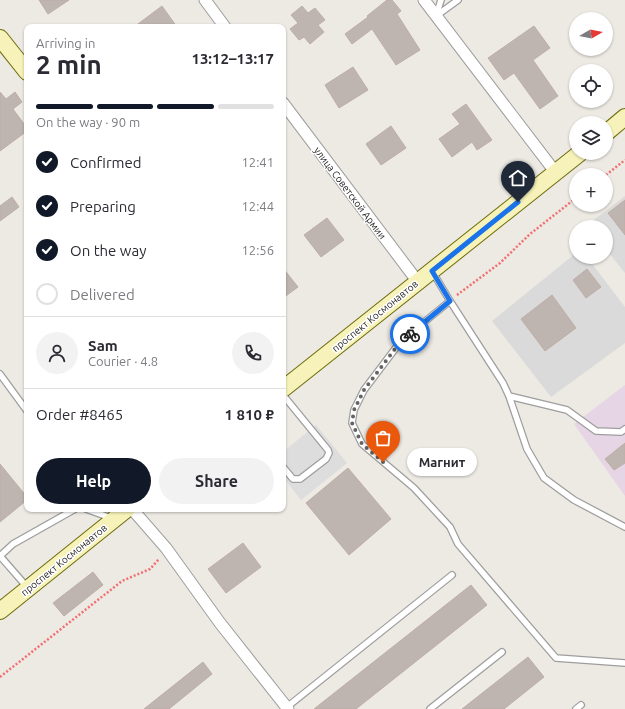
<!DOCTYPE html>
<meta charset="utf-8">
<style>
:root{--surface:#fff;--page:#f2f2f3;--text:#2b2b33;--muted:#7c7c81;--line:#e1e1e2;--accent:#111827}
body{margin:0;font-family:Ubuntu,sans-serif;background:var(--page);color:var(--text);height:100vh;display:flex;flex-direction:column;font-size:15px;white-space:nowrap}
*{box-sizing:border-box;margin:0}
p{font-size:13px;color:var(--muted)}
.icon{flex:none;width:22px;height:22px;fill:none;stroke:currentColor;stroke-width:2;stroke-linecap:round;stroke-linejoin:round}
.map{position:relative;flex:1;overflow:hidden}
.details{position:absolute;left:24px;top:24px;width:262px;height:488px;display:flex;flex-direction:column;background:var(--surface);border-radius:8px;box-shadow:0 1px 3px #0004}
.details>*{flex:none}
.needle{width:26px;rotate:81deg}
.buttons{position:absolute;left:569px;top:12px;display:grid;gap:8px}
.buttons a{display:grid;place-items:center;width:44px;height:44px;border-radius:50%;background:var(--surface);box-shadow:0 1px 3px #0004;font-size:20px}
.pin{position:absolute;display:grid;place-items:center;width:34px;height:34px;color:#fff;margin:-41px -17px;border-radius:50% 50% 50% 0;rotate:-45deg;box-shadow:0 0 4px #0007}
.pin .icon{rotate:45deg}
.courier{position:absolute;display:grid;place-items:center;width:40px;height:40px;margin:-20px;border:3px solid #1a73e8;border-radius:50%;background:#fff;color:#222;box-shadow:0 1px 5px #0007}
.bubble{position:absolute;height:28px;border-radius:14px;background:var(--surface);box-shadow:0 1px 3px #0004;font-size:13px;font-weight:700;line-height:28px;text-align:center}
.summary em{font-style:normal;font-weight:700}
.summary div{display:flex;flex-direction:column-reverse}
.summary{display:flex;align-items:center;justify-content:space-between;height:68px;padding:0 12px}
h1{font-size:26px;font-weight:700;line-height:30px}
.bar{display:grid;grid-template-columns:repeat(4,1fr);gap:6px 4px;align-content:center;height:48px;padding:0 12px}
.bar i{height:5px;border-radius:3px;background:var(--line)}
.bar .current{background:var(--accent)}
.bar p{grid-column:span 4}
.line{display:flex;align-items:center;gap:10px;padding:0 12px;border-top:1px solid var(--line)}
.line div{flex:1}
.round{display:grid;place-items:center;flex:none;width:42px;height:42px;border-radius:21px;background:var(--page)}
ol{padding:0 12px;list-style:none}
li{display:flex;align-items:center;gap:12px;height:44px}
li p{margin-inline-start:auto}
li .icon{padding:4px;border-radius:50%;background:var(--accent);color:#fff;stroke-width:4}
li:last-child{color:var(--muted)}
li i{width:22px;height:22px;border:2px solid var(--line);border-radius:50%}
.button{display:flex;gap:8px;margin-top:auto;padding:8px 12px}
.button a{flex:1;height:46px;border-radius:24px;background:var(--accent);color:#fff;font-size:16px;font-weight:700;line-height:46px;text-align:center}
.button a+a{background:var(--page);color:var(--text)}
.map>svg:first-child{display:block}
.residential{fill:#dbdada}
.industrial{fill:#e6d5e5}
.parking{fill:#ddd}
.building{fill:#beb4b0;stroke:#beaea6}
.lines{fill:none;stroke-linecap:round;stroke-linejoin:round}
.lane-casing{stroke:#9e9e9e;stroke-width:8}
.street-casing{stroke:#9e9e9e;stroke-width:13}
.secondary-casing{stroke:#6d6d0a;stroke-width:18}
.path{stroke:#f26f70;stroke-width:2.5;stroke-dasharray:2 2;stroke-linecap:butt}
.lane{stroke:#fff;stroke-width:5.5}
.street{stroke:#fff;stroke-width:11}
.secondary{stroke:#f6f2b9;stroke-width:16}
.done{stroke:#666462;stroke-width:4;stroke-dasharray:0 7.2}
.route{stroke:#1a73e8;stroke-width:5}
.labels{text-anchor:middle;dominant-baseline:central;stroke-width:3;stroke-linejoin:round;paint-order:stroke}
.street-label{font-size:10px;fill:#1d1d1d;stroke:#fff}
</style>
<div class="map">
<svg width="625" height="709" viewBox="0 0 625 709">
<rect width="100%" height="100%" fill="#ede9e3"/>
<!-- residential -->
<path class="residential" d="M625 196V273L606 249V227H589L587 225Z
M576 253V257H587L625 307V343L551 397 492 321Z"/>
<!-- industrial -->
<path class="industrial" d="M625 385V496L574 424Z"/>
<!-- parking -->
<path class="parking" d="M316 425 347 463 301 500 283 477V452Z"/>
<!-- building -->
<path class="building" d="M39 0H69L48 14Z
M387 0H392L401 11 397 14 420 50 396 65 372 29 352 44 345 34 368 17 367 16Z
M162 6 177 27H134Z
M302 6 308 13 315 8 325 20 318 25 324 32 310 44 304 37 299 40 290 29 298 23 291 15Z
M534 26 550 48 533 60 558 96 540 109 514 73 504 80 488 58Z
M353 67 368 90 339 108 325 85Z
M0 92 6 99 15 92 22 102 13 109 27 128V131L0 151Z
M466 104 492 140 477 150 472 142 452 157 439 139 460 124 452 114Z
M391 126 406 148 381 165 366 144Z
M12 197 19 207 0 221V206Z
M625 200V235L608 213Z
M327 218 344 240 321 257 304 235Z
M283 268 298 287 283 298Z
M587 269 601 287 586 298 573 280Z
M552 295 576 328 545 351 521 319Z
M625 443V463L614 470 605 459Z
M0 464 27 497V500L0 522Z
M348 468 391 519 349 555 306 503Z
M243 543 261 567 226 593 208 569Z
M93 572 103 585 64 616 53 603Z
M471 585 487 605 356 709H314Z
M528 657 544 677 504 709H462Z
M203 662 212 674 169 709H144Z"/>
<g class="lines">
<!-- lane casing -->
<g class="lane-casing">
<path id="lane" d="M436 16 458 0
M436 16 441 0
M432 271 450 301 503 383 509 396 527 449 544 478 574 500 625 527
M450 301 401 341 364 390 354 410 352 423 362 444 414 488 450 527 458 544 556 658 625 663
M0 374 27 411
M283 395 328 450 329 453 326 459 300 479H293L283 467
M509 396 567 410 596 431 621 432 625 429
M86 509 111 518
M0 556 13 544 75 509
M0 556 27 587
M287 707 452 575
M430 709 502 652
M576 709 581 705"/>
</g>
<!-- street casing -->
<g class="street-casing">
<path id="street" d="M205 0 225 27
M424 0 556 173
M283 103 418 282
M132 509 166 548 220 623 288 709"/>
</g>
<!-- secondary casing -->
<g class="secondary-casing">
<path id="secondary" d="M0 38 27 72
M606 133 625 117
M283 389 580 153
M0 611 127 509"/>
</g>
<!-- path -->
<path class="path" d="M606 175 625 160
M457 295 500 263 530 234 576 198
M0 677 122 581 150 569 159 559"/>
<!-- lane -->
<use href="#lane" class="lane"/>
<!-- street -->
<use href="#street" class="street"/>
<!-- secondary -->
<use href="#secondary" class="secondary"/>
</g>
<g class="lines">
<!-- done -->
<path class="done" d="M383 462 362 444 352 423 354 410 364 390 401 341 410 334"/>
<!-- route -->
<path class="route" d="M410 334 450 301 432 271 518 202"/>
</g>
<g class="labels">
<!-- street labels -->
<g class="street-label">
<text transform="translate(350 193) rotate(53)">улица Советской Армии</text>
<text transform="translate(375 316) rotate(-39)">проспект Космонавтов</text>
<text transform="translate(64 560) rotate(-39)">проспект Космонавтов</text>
</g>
</g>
</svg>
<div class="buttons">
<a><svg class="needle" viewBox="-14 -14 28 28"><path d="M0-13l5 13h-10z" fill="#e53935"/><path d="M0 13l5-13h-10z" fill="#7c7c81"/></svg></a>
<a><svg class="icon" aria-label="locate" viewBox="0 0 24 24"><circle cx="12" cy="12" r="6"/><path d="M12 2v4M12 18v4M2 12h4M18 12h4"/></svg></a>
<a><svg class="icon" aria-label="layers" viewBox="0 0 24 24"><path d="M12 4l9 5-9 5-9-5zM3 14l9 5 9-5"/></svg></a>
<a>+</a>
<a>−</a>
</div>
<div class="pin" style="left:383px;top:462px;background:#ea580c"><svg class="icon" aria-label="bag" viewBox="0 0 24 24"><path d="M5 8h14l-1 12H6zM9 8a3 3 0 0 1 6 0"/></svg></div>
<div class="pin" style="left:518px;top:202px;background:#1f2937"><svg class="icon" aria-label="home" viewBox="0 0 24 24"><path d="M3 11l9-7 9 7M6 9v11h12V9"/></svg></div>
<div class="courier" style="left:410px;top:334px"><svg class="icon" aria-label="bike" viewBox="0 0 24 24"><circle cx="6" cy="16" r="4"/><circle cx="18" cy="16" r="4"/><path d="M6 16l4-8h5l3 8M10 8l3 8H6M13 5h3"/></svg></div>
<div class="bubble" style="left:407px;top:448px;width:70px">Магнит</div>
<section class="details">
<div class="summary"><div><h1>2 min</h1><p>Arriving in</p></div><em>13:12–13:17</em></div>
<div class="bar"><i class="current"></i><i class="current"></i><i class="current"></i><i></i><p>On the way · 90 m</p></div>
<ol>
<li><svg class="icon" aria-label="check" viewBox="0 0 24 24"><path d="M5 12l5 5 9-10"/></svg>Confirmed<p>12:41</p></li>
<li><svg class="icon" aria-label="check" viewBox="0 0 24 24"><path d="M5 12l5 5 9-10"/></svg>Preparing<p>12:44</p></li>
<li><svg class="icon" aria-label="check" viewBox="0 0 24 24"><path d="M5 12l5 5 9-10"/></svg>On the way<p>12:56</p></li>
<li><i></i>Delivered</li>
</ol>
<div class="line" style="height:72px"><a class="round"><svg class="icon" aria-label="person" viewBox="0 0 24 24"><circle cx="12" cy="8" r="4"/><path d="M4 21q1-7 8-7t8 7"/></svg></a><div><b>Sam</b><p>Courier · 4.8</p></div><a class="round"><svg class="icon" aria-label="phone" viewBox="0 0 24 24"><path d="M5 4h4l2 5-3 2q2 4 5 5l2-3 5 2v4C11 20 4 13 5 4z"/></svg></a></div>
<div class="line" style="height:52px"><div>Order #8465</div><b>1 810 ₽</b></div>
<div class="button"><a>Help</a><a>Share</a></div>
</section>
</div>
